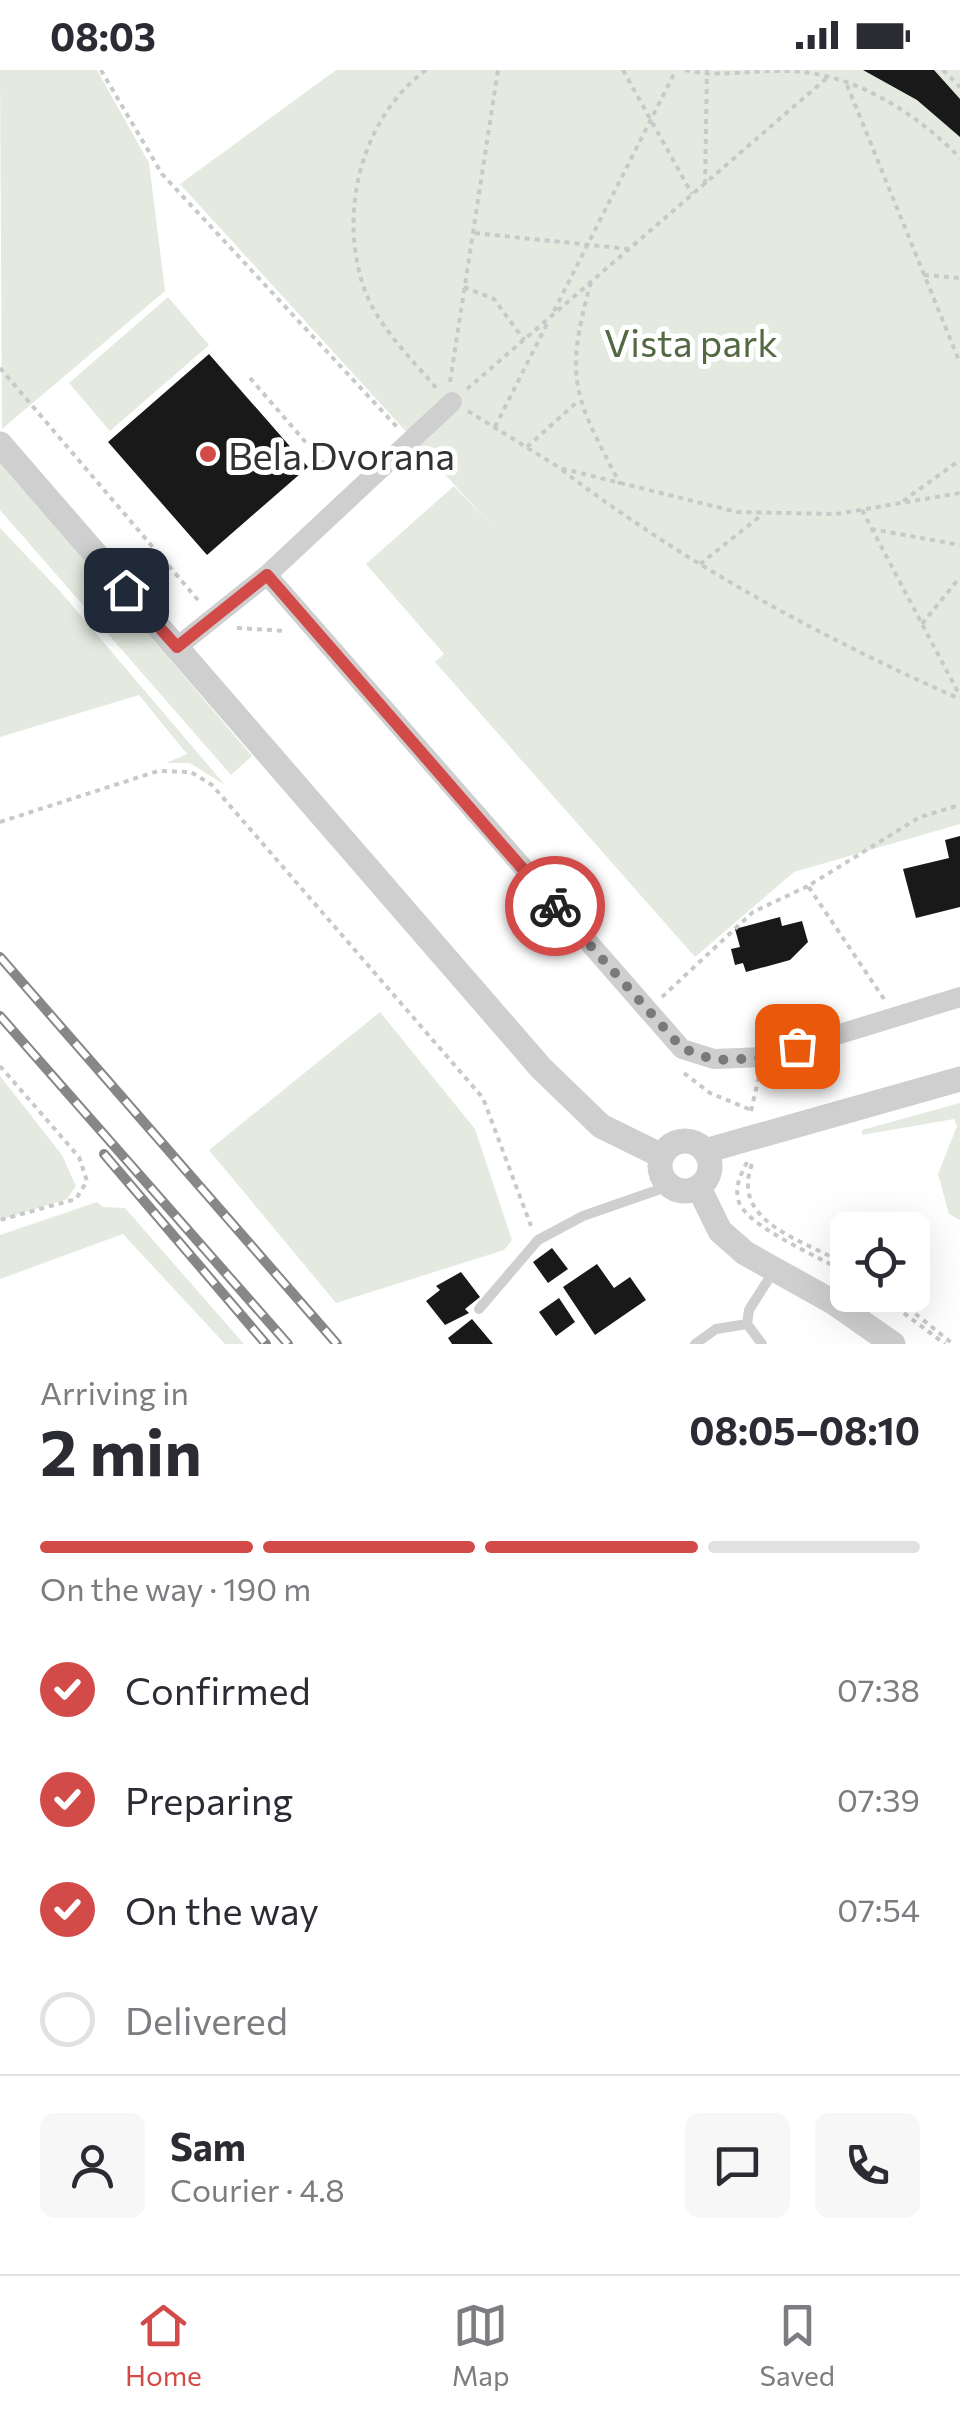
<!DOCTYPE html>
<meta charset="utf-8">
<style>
:root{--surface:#fff;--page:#f7f7f7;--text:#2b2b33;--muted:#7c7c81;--line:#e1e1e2;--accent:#d34b49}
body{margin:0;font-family:Commissioner,sans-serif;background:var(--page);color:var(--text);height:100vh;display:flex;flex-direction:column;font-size:38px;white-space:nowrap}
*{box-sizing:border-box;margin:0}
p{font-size:32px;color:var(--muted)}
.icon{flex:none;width:55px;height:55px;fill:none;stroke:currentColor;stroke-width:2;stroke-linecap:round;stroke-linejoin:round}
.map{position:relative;height:1274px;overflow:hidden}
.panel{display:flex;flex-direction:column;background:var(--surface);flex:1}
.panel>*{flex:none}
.buttons{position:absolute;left:830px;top:1142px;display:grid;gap:20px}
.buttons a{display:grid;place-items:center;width:100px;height:100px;border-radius:15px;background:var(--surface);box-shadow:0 10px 40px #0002;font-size:50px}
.pin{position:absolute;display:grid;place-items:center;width:85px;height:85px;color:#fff;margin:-42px;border-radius:20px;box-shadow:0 5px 15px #0006}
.courier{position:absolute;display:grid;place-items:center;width:100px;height:100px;margin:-50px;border:8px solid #d34b49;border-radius:50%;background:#fff;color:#222;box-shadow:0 2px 12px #0007}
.overview em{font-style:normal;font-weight:700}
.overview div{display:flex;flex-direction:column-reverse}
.overview{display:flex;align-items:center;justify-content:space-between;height:170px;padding:0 40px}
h1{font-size:65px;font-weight:700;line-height:75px}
.bar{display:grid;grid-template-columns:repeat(4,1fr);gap:15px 10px;align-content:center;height:120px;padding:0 40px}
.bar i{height:12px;border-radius:8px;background:var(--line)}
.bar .on{background:var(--accent)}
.bar p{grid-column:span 4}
.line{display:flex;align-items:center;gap:25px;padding:0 40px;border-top:2px solid var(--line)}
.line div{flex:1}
.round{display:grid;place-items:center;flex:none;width:105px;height:105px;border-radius:15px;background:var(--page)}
ol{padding:0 40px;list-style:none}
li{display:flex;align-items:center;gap:30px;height:110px}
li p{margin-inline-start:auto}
li .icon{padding:10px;border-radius:50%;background:var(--accent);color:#fff;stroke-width:4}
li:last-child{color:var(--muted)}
li i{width:55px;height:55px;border:5px solid var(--line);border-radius:50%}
.status{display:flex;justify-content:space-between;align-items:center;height:70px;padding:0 50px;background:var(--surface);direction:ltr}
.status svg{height:28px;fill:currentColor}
.tabs{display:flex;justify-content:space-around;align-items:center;height:140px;border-top:2px solid var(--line);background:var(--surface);font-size:28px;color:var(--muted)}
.tabs a{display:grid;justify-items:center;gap:5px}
.tabs .on{color:var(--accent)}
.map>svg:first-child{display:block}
.green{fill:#e4eadf}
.building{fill:#191919}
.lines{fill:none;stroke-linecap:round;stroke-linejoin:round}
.path{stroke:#c9c9c9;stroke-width:4;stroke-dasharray:5 5;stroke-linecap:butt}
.service{stroke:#cfcfcf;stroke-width:10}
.minor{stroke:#cfcfcf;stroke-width:20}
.tertiary{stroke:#cfcfcf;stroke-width:25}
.rail-casing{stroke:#878787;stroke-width:10}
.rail{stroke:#fff;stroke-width:6;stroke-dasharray:19;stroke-linecap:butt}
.done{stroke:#7a7a7a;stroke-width:10;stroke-dasharray:0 18}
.route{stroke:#d34b49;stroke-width:12}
.poi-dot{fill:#d34b49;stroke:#fff;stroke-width:4}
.labels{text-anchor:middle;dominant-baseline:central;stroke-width:10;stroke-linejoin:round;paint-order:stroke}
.park-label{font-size:38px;fill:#526943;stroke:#fff}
.poi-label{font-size:38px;fill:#323232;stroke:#fff;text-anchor:start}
</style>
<div class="status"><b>08:03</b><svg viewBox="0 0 49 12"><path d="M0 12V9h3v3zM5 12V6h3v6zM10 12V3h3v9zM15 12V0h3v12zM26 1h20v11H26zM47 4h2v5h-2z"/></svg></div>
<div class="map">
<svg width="960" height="1274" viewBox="0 0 960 1274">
<rect width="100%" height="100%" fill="#fff"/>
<!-- green -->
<path class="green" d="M0 0H97L149 93 165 221 2 359Z
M336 0H960V754L794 802 695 887 435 592 444 584 366 494 454 416 493 457 180 114Z
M168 227 209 275 110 361 69 313Z
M0 390 252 686 231 705 0 440Z
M0 458 59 520 225 715 190 693H166L187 684 139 625 0 667Z
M380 942 475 1059 512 1170 504 1180 336 1233 209 1080Z
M0 1006 62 1085 76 1116 67 1129 0 1150Z
M960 1033V1150L949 1144 938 1104 957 1056 954 1049 862 1065V1060Z
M97 1132 103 1137 125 1138 244 1274H225L123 1164 0 1209V1165Z"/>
<!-- building -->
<path class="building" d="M863 0H934L960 29V67L917 30Z
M209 284 308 397 207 485 108 372Z
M960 766V837L916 848 903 799 949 788 945 770Z
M780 847 782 856 802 851 808 872 790 890 746 902 743 893 735 895 731 879 740 877 735 859Z
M552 1178 568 1199 548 1213 533 1192Z
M597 1194 614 1218 630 1207 646 1230 595 1265 563 1217Z
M461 1202 480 1227 465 1239 469 1243 445 1255 426 1231 440 1220 436 1216Z
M559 1228 575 1252 556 1266 539 1242Z
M472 1249 493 1274H452L448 1268Z"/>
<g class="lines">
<!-- path -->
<path class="path" d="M101 0 162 104 397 357
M426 0C361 48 338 143 364 218 377 256 412 289 437 319
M623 0 692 124
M685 0C718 8 751 0 785 1 851 1 915 42 960 88
M943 0 960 17
M847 15 960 293
M705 114 707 0
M475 163 629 179
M924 205 960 208
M591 212C563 311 575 327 620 414
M464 217 494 229 524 270
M554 241 676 0
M0 298 198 530
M250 308 328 398
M450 312 498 0
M467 319 828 7
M468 341 560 398 737 442 836 444 960 423
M495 357 549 250
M527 377 578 331
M562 400C684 493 820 567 960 629
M903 431 960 390
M862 440 960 626
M871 459 960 475
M700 494 763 444
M922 554 960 507
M237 558 287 561
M0 752 158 701 191 702 212 715 483 1028 531 1156
M662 927 753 842 808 816
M884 929 808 816 920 747 960 735
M0 996 79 1087 87 1111 76 1129 0 1150
M684 1003 710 1023 751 1040
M751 1041 759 1006
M747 1092C741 1105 735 1114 738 1129 743 1156 823 1188 848 1204
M752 1094C729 1154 808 1171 848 1196
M880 1225 945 1274
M892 1225 953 1274"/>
<!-- service -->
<path class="service" d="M479 1239 538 1170 583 1146 669 1116
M695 1274 716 1259 747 1254
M762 1274 747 1254 749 1240 773 1202"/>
<!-- minor -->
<path class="minor" d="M267 505 682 979 714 989 765 987 960 927
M177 577 267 505 452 332"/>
<!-- tertiary -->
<path class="tertiary" d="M0 374 541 998 601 1056 662 1086
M660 1096a25 25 0 1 1 50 0a25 25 0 1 1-50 0Z
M705 1081 960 1009
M699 1118 720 1161 745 1183 833 1232 893 1274"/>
<!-- rail casing -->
<g class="rail-casing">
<path id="rail" d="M0 887 337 1274
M0 946 288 1274
M104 1084 266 1274"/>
</g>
<!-- rail -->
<use href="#rail" class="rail"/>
</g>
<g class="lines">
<!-- done -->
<path class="done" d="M555 836 682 978 714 990 765 988 797 976"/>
<!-- route -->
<path class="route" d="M126 520 177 577 267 505 555 836"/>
</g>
<!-- markers -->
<circle class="poi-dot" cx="208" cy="384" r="10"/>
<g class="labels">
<!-- park labels -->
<g class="park-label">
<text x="691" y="271">Vista park</text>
</g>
<!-- poi labels -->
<g class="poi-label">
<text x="228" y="384">Bela Dvorana</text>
</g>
</g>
</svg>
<div class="buttons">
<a><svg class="icon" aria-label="locate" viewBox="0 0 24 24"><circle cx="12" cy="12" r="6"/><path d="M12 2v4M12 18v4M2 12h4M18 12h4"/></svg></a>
</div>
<div class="pin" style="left:797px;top:976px;background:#ea580c"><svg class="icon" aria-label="bag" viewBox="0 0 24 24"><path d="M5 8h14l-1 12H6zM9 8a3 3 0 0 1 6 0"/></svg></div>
<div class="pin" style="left:126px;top:520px;background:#1f2937"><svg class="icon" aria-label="home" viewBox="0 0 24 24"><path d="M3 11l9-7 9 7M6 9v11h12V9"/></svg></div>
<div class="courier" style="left:555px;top:836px"><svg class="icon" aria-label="bike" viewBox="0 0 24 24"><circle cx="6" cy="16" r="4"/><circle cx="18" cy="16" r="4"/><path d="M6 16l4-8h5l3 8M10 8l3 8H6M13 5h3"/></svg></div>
</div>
<section class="panel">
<div class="overview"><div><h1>2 min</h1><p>Arriving in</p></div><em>08:05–08:10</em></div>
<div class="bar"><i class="on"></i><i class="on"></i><i class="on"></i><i></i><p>On the way · 190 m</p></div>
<ol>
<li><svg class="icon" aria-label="check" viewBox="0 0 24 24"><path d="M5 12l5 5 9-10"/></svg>Confirmed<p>07:38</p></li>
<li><svg class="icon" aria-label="check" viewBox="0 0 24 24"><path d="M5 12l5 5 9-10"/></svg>Preparing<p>07:39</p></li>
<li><svg class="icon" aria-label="check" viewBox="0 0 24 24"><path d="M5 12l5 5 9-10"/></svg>On the way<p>07:54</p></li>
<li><i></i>Delivered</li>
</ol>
<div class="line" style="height:180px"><a class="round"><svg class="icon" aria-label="person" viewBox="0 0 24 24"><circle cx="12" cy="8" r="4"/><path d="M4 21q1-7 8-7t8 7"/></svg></a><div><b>Sam</b><p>Courier · 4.8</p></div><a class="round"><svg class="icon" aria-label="chat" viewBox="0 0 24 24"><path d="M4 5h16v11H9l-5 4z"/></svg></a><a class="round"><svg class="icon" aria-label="phone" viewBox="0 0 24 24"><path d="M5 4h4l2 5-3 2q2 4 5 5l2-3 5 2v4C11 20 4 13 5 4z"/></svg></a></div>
</section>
<nav class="tabs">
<a class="on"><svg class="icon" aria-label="home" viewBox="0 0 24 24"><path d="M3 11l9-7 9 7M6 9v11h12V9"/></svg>Home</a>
<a><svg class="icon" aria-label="map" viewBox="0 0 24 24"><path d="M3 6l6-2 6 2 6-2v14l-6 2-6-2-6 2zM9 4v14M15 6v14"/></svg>Map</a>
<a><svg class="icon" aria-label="saved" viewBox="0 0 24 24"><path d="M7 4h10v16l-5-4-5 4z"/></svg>Saved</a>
</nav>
